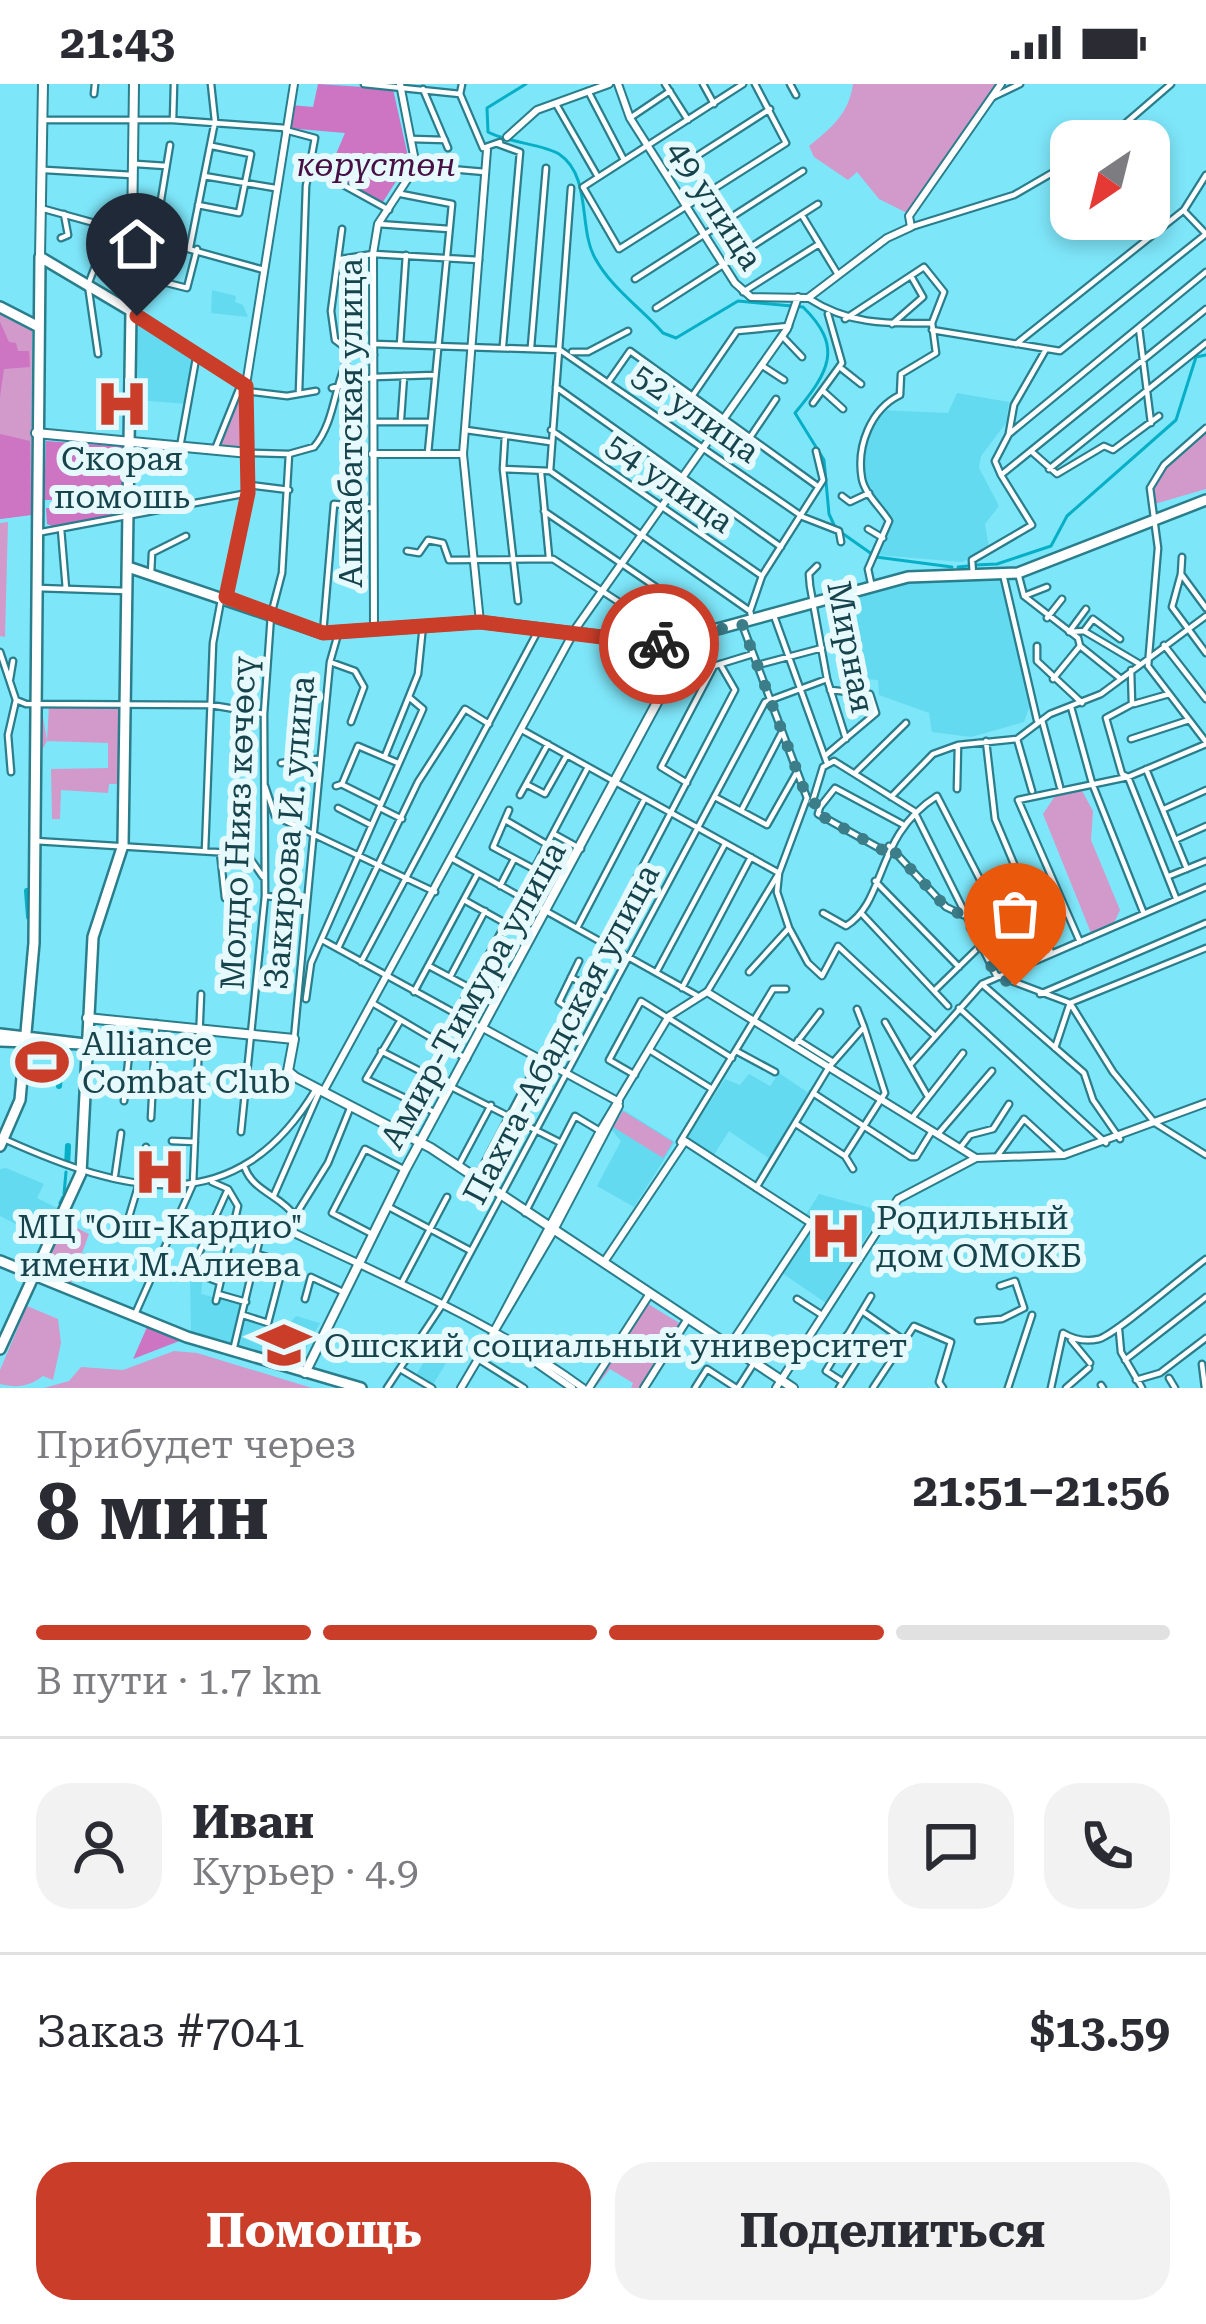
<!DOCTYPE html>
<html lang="ru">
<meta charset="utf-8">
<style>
:root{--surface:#fff;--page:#f2f2f3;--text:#2b2b33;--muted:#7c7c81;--line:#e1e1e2;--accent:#c93d29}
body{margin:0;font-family:"Roboto Serif",serif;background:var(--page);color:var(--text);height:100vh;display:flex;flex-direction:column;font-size:45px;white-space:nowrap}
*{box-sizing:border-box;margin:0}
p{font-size:39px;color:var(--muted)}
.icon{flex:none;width:66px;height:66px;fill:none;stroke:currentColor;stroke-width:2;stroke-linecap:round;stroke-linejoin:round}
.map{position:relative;height:1304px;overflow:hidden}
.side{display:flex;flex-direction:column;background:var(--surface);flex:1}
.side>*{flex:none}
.needle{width:78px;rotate:215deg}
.tools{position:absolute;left:1050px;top:36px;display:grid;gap:24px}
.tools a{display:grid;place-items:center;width:120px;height:120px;border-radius:24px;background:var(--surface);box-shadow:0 6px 18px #0003;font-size:60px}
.pin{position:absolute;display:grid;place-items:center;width:102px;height:102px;color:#fff;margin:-123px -51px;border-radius:50% 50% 50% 0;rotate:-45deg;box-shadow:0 0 12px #0007}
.pin .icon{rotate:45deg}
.courier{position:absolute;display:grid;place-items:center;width:120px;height:120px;margin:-60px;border:9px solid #c93d29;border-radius:50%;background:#fff;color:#222;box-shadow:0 3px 15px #0007}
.summary em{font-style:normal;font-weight:700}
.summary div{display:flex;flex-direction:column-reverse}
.summary{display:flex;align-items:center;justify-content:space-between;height:204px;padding:0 36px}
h1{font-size:78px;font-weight:700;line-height:90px}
.bar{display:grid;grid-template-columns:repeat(4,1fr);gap:18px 12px;align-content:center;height:144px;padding:0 36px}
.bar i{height:15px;border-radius:9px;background:var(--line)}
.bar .on{background:var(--accent)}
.bar p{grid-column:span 4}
.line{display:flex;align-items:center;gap:30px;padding:0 36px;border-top:3px solid var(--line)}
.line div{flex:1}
.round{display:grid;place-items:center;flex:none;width:126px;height:126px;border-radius:36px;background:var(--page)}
.primary-button{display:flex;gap:24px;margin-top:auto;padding:24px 36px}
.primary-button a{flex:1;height:138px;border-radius:36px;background:var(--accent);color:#fff;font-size:48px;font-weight:700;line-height:138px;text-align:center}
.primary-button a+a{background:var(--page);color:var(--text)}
.status{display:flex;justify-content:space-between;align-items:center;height:84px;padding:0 60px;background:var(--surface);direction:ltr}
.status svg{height:33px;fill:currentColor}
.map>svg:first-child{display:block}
.built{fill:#63daf0}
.green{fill:#d29aca}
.forest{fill:#cd74c3}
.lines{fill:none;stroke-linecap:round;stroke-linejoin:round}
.stream{stroke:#06afc6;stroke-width:3}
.canal{stroke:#06afc6;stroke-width:6}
.minor-casing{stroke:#2a7d8b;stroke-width:9}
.tertiary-casing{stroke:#2a7d8b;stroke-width:10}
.secondary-casing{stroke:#2a7d8b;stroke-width:12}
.primary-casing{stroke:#2a7d8b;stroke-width:14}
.minor{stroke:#fff;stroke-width:4.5}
.tertiary{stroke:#fff;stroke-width:6}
.secondary{stroke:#fff;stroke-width:8}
.primary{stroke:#fff;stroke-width:9}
.done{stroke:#3b7d89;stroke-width:12;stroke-dasharray:0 21.6}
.route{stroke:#c93d29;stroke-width:15}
.labels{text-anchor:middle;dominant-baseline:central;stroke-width:12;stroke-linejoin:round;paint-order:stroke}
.park-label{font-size:33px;font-style:italic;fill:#470f43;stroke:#e6f9fc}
.street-label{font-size:33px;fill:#17444c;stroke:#e6f9fc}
.poi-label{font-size:33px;fill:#17444c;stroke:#e6f9fc;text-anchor:start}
</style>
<div class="status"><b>21:43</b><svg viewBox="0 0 49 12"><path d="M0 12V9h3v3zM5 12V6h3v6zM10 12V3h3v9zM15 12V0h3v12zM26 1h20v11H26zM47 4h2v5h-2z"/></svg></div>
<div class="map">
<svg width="1206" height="1304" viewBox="0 0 1206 1304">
<rect width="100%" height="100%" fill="#7ee6f9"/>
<!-- built -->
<path class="built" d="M212 206 236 212 235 218 243 221 248 233 211 229Z
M136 240 194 274 187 320 138 316Z
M957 309 1009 318 1006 339 981 372 979 384 999 422 985 440 989 464 962 478 876 471 890 438 865 400 862 363 868 348 881 326 948 329Z
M906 495H1000L1030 621 1024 638 971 653 932 648 929 629 879 611 878 596 842 593 845 566 829 518Z
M779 989 810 1010 770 1075 729 1047 712 1074 685 1057 725 995 740 1001 749 990 770 1002Z
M622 1025 675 1058 634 1123 597 1102 621 1057 610 1044Z
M6 1084 44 1100 37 1114 61 1126 47 1156 0 1132V1085Z
M819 1110 882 1127 826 1219 782 1189 813 1139 805 1132Z
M190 1189 203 1192 201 1210 244 1221 232 1261 191 1248Z
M296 1232 320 1239 297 1281 236 1262 243 1235 263 1238 279 1251Z
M432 1264 449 1274 431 1304 415 1293Z"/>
<!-- green -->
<path class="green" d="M853 0H997L907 129 879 115 857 88 848 96 814 73 809 62C831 44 849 30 853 0Z
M0 230 32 247 31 431 0 435Z
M237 317 244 319 246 364 218 363Z
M1206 346V405L1151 421C1152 386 1181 367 1206 346Z
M8 438 5 553 0 552V439Z
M49 621 121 624 120 700H109L108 709 61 706 60 735H52L51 685 108 684V659L47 657 42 666V627L47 657Z
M1080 703 1093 727 1091 756 1120 826 1114 839 1091 849 1043 730 1057 709Z
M623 1027 673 1058 663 1074 613 1043Z
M65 1138 89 1150 71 1199 43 1189Z
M648 1220 681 1240 640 1304H631L633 1299 610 1285 595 1304Z
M27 1222 58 1235 61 1259 53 1296 43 1292C28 1303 18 1304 0 1300V1286Z
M174 1267 197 1269 312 1304H44L69 1297 81 1283 123 1286Z"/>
<!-- forest -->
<path class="forest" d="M318 0 393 5 409 77 381 121 327 91 345 49 287 44 291 21 313 23Z
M0 238 9 258 16 259 18 267H29L30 283 4 285 0 313Z
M0 350 30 357 31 431 0 435Z
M46 357 126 363 125 430 55 443 47 440 46 424H59V416H44Z
M148 1241 182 1256 133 1275Z"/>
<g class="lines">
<!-- stream -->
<path class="stream" d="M526 0 487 24 488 48C509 59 543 60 559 70 592 92 578 144 595 174 611 204 642 225 663 249L676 254 738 217 803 223C844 263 829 288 795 329L824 376 829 430 835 443
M842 449 876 473 952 483
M975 481 997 480 1051 462 1067 432 1176 336 1196 273 1206 271
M958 483 968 482
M64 1110 66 1088
M60 1119 63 1113
M64 1181 67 1195"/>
<!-- canal -->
<path class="canal" d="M27 807 29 833
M59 1002 62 971
M67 1082 68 1062"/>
<!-- minor casing -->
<g class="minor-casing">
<path id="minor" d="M364 0 460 10
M462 0 460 10 483 64 500 58
M665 0 688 36
M703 0 714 20
M743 0 583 103 619 165 786 59 755 0
M790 0 796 11
M423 5 448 64
M588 7 624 76
M94 10 95 0
M993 13 1020 0
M556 20 598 93
M630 34 670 7
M45 36H173L285 44
M173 36 174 0
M285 46 315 54 306 102 299 308
M411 55 445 56
M1105 57 1171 0
M498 60 520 68 503 261
M136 80 166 82
M416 82 485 88
M45 86 132 91
M669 90 770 25
M204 92 275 104
M340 99 389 126
M401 110 452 120 428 369
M198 121 239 129 251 70 212 62
M44 125 264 186
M159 128 170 61
M1185 128 1206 150
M803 133 837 189
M378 140 449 145
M911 143 1014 111 1071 78
M342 145 331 227 335 256 351 268 374 271
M155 153 160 134
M61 154 68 151 64 130
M190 163 215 37 211 0
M341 175 373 170 479 176
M635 195 803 87
M163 198 187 204 197 165
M743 208 819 160
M808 214C848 240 884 240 932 239
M656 224 818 120
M845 235 924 183 944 208 932 239 936 269 901 290 900 311C871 325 856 362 862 395 865 410 881 424 889 437L868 485 871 499
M892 240 923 213 911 192
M1139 244 1151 339
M932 246 1060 267 1206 150
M782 252 802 273
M374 260 560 266
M1016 260 1184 126 1206 91
M400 261 406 171
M531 263 546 84
M560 266 803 433 839 447 841 458
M572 268H588L628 247
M98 270 88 201 99 172
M761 281 784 296
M842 285 861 300
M609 297 630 267 816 401
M556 303 781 463
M332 304 374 293 435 291
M246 307 287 312 316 307
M823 307 843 325
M693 311 737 247 789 242
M813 319 842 279 828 230
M401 334 404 292
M375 338H431
M1206 344 1164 381 1150 404 1158 464 1148 582 1206 658
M466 346 550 358
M551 346 762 492
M1009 349 1014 321 1045 267
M505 352 503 385 518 517
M751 352 776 315
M180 363 197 269
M215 365 242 298
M1031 367 1057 390 1104 362 1113 366 1159 332
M251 369 289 370 314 363C336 337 334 298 351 268
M503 385 550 387
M1049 385 1206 259
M550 387 571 104
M550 387 750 527 752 535
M541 389 549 473
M1001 391 995 377 1009 350 1206 188
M249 401 289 406
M842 412 850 418 869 409
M544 427 694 529 702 545
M61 445 66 505
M868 445 883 454
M42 448 248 409
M407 467 419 469 428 456 443 459 449 476 553 475 657 543
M817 482 809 490 810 502 827 595 846 655
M1018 489 1024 512 1078 554 1080 562 1053 595
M151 490 152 469 186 452
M973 490 972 476 1032 441 1001 391 1206 225
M1003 490 1037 636
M1181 490 1182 473
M37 504 127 507
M1024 512 1047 503
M1206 524 1181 490 1172 523 1206 569
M750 527 762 492 823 396 816 367
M773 529 827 679
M1047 534 1062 515
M742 540 807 714
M1084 547 1093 535 1120 555
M1069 548 1084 547 1138 579
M1069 548 1086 525
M323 549 334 420 372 424
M1164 561 1206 615
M1037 562V577L1082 619
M1080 562 1121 595
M0 568 16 616 26 620 211 621 264 630
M330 578 355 587 364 603 351 638
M758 581 822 564
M1131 586 1132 620 1106 634 1122 690 1128 693 1176 814
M10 595 13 577
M1134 620 1169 610
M1071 623 1092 699 1144 830
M1042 636 1060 703
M522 646 779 789 777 808 789 844 749 888
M1017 655 1032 707
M1131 655 1189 636
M986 657 995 735 1051 868
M826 671 876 629 870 610 830 606
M385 672 418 590 423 541
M281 679 317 675
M1146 685 1187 785
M11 688 8 651 16 616
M856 688 906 639
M687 699 661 683 714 582 753 570
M526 700 545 710 567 671
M343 701 381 720
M265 702 275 732 435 808
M336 702 342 700 358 662 398 679
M957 705 958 661
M520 711 548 660
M715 713 767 741 797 688
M891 713 933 670 958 661 1017 655 1050 630 1101 610 1206 532
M811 718 820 723 818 730 886 768
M812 719 823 683 834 677 914 727 996 891 1070 919 1113 988 1155 1039 1206 1071
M820 723 835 704 902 740
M338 724 371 741
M380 724 402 735
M1164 725 1206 706
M509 726 493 763 534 785 588 683
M741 727 782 648
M507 737 548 761
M554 750 581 765
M1175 756 1206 742
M35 757 247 770 263 793
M889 762 946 823 963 831
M205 767 213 559 221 516
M220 768 225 814
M453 775 696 911
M1169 792 1206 777
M875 797 959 883
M500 802 514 775
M265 812 306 816
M464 816 505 839
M823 829 846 842C887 817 874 752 937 712L1024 881
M862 830 948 922
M577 844 644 716
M789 844 808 879 822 892 838 862 935 952
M324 857 482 944
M603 858 735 606 720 580
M1080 858 1018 716 1128 693 1206 660
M338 864 418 698 465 625 489 640
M361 878 539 545
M429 882 470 904
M657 887 725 760
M450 893 485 827
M571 893 607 914
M982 900 1084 989 1093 1016 1120 1055
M682 904 751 773
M935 906 978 864
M414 908 478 789
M707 908 779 789 807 714
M1040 910 1206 839
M306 915 311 879 423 625 410 614
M1070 919 1206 864
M374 920 467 975
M959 924 1106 1059
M857 925 864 943
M571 926 559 918 579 877
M457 929 520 813
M885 938 927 1011
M399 939 366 995 436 1029
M294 955 330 578 338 550
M798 956 833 978
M794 962 820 928
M1055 964 1070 919
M381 967 561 1059
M651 967 712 1005
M738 968 775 988
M911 980 982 900 1206 803
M635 991 609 976 641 917 732 974
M813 1009 911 1073H916L932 1047
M124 1017 130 961H156
M151 1034 156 939
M912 1034 963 969
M796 1040 845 1072 853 1085
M241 1048 265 812 264 630 271 531 282 489 289 370
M938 1050 992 987
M4 1055C126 1110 236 1139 316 1005
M172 1057 195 1058
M680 1058 773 905H786
M960 1064 970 1051 993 1045 1009 1020
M998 1071 1024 1035 1063 1071
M460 1079 491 1021
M245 1084C253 1107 281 1112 295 1132L292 1148
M115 1091 121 1049
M476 1095 540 974
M142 1097 146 1063
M212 1098 228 1105 238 1122 216 1217
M756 1104 829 983 864 943 885 1009 845 1072
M274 1111 320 1006
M387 1122 471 1167
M525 1129 575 1032 600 1047
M295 1132 328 1079 351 1022
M128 1136 140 1096
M372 1150 332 1129 365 1065 405 1086
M219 1198 191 1187 228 1105
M402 1198 447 1113
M218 1210 246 1218
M305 1215 311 1193 343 1208
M797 1215 822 1231
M862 1227 905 1257
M136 1228 193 1100 201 910
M243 1231 268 1239 284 1178 257 1170
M978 1237 1002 1235 1024 1224 1015 1197 1000 1202
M1119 1246 1121 1268 1142 1304
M1071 1256 1090 1279
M233 1267 260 1154
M478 1275 524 1304
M1125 1276 1206 1213
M1202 1280 1205 1304
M400 1285 432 1304
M1169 1294 1175 1304
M1136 1296 1160 1289 1206 1254
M843 1298 826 1287 871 1212
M1101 1301 1103 1304
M387 1304 444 1218 765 618 827 595
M695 1304 707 1285 736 1304
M738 1304 754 1279
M839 1304 866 1262 847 1251
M873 1304 914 1242 951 1258 939 1298 943 1304
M1008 1304 1032 1231
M1051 1304 1063 1249C1073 1255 1086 1258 1099 1255 1116 1250 1184 1191 1206 1175
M1066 1304 1089 1284"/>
</g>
<!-- tertiary casing -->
<g class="tertiary-casing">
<path id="tertiary" d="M618 0 630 34 735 199 751 213 808 214 887 154 911 143 909 132 1001 0
M507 53 537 26 609 0
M246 301 294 0
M372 370H463
M480 538 463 370 487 66
M374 544 373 170 378 140 416 82 400 0
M483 944 619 1018
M323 1008 576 544 787 245 798 213
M292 1148C391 1196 494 1239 583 1304
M604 1178 685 1057 811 1139 729 1263
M493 1249 600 1047 669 932 707 908 976 1074 1064 1071 1206 1019
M493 1249 572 1304
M461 1304 553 1148 619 1022
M589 1304 649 1211
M644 1304 687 1236
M776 1304 898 1115 976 1074"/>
</g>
<!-- secondary casing -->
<g class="secondary-casing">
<path id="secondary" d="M134 0 131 227 246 301 248 409 226 513
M40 173 43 0
M36 349 249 369
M87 934 294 955 288 987 295 993 431 1064 793 1304
M305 1289 405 1086 674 587 680 557"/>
</g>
<!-- primary casing -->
<g class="primary-casing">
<path id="primary" d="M0 223 37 242
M128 483 323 549 480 538 662 560 908 493 1018 489 1206 416
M0 950 85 960
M0 957 85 960
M0 1062 20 1016 34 859 40 173 131 227 123 761 93 853 81 1089 0 1265
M0 1177 187 1253 361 1304"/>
</g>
<!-- minor -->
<use href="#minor" class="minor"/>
<!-- tertiary -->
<use href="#tertiary" class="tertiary"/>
<!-- secondary -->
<use href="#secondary" class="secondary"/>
<!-- primary -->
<use href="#primary" class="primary"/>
</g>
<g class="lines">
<!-- done -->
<path class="done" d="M659 560 742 540 807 714 820 723 818 730 886 768 889 762 946 823 966 833 996 891 1015 902"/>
<!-- route -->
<path class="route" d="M137 232 246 302 248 409 226 513 323 549 480 538 659 560"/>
</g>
<!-- icons -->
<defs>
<g id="hospital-bare" transform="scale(4.14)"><path d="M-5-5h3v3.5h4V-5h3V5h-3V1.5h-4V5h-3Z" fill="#c93d29" stroke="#e6f9fc" stroke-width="2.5" paint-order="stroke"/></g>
<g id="stadium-bare" transform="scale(4.14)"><path d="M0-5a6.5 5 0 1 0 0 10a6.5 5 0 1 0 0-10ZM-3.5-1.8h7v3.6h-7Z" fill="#c93d29" stroke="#e6f9fc" stroke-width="2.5" paint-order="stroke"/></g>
<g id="university-bare" transform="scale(4.14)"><path d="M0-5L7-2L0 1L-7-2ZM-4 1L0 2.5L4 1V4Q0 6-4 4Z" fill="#c93d29" stroke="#e6f9fc" stroke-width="2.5" paint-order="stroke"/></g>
</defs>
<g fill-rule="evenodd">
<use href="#hospital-bare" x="122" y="320"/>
<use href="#stadium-bare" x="42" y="978"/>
<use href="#hospital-bare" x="160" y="1088"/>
<use href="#hospital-bare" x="836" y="1152"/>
<use href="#university-bare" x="284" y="1261"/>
</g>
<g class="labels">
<!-- park labels -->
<g class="park-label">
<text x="376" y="80">көрүстөн</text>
</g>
<!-- street labels -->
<g class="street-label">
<text transform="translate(715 121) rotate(57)">49 улица</text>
<text transform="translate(696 329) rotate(35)">52 улица</text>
<text transform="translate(350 339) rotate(-90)">Ашхабатская улица</text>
<text transform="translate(670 399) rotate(35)">54 улица</text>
<text transform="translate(851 563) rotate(79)">Мирная</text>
<text transform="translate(238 739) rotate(-88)">Молдо Нияз көчөсү</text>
<text transform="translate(289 749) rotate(-85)">Закирова И. улица</text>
<text transform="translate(473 911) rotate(-61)">Амир-Тимура улица</text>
<text transform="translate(561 950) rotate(-62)">Пахта-Абадская улица</text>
</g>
<!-- poi labels -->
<g class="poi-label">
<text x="122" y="374" text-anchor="middle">Скорая<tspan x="122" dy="38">помошь</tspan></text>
<text x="82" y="959">Alliance<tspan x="82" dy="38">Combat Club</tspan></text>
<text x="876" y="1133">Родильный<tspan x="876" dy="38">дом ОМОКБ</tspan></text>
<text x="160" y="1142" text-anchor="middle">МЦ "Ош-Кардио"<tspan x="160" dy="38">имени М.Алиева</tspan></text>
<text x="324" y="1261">Ошский социальный университет</text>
</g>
</g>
</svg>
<div class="tools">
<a><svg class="needle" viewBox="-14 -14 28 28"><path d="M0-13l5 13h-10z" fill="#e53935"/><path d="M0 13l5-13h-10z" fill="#7c7c81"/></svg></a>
</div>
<div class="pin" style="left:1015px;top:902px;background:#ea580c"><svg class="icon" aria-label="bag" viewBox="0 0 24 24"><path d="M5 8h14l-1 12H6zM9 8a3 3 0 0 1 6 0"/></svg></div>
<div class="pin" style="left:137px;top:232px;background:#1f2937"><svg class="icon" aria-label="home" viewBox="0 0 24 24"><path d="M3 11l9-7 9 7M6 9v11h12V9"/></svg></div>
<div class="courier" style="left:659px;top:560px"><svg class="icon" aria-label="bike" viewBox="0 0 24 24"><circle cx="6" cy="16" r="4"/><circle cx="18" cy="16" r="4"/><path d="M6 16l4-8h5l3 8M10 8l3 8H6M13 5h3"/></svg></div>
</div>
<section class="side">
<div class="summary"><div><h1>8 мин</h1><p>Прибудет через</p></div><em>21:51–21:56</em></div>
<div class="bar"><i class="on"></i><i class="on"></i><i class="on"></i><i></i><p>В пути · 1.7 km</p></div>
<div class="line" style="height:216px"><a class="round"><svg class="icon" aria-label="person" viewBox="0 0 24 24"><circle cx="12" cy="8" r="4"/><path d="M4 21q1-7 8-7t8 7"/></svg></a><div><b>Иван</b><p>Курьер · 4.9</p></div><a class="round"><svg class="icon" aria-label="chat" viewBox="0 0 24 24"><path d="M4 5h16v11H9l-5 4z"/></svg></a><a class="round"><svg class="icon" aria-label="phone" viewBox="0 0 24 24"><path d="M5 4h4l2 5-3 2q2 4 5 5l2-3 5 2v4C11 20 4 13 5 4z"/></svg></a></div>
<div class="line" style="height:156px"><div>Заказ #7041</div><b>$13.59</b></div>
<div class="primary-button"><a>Помощь</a><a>Поделиться</a></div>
</section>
